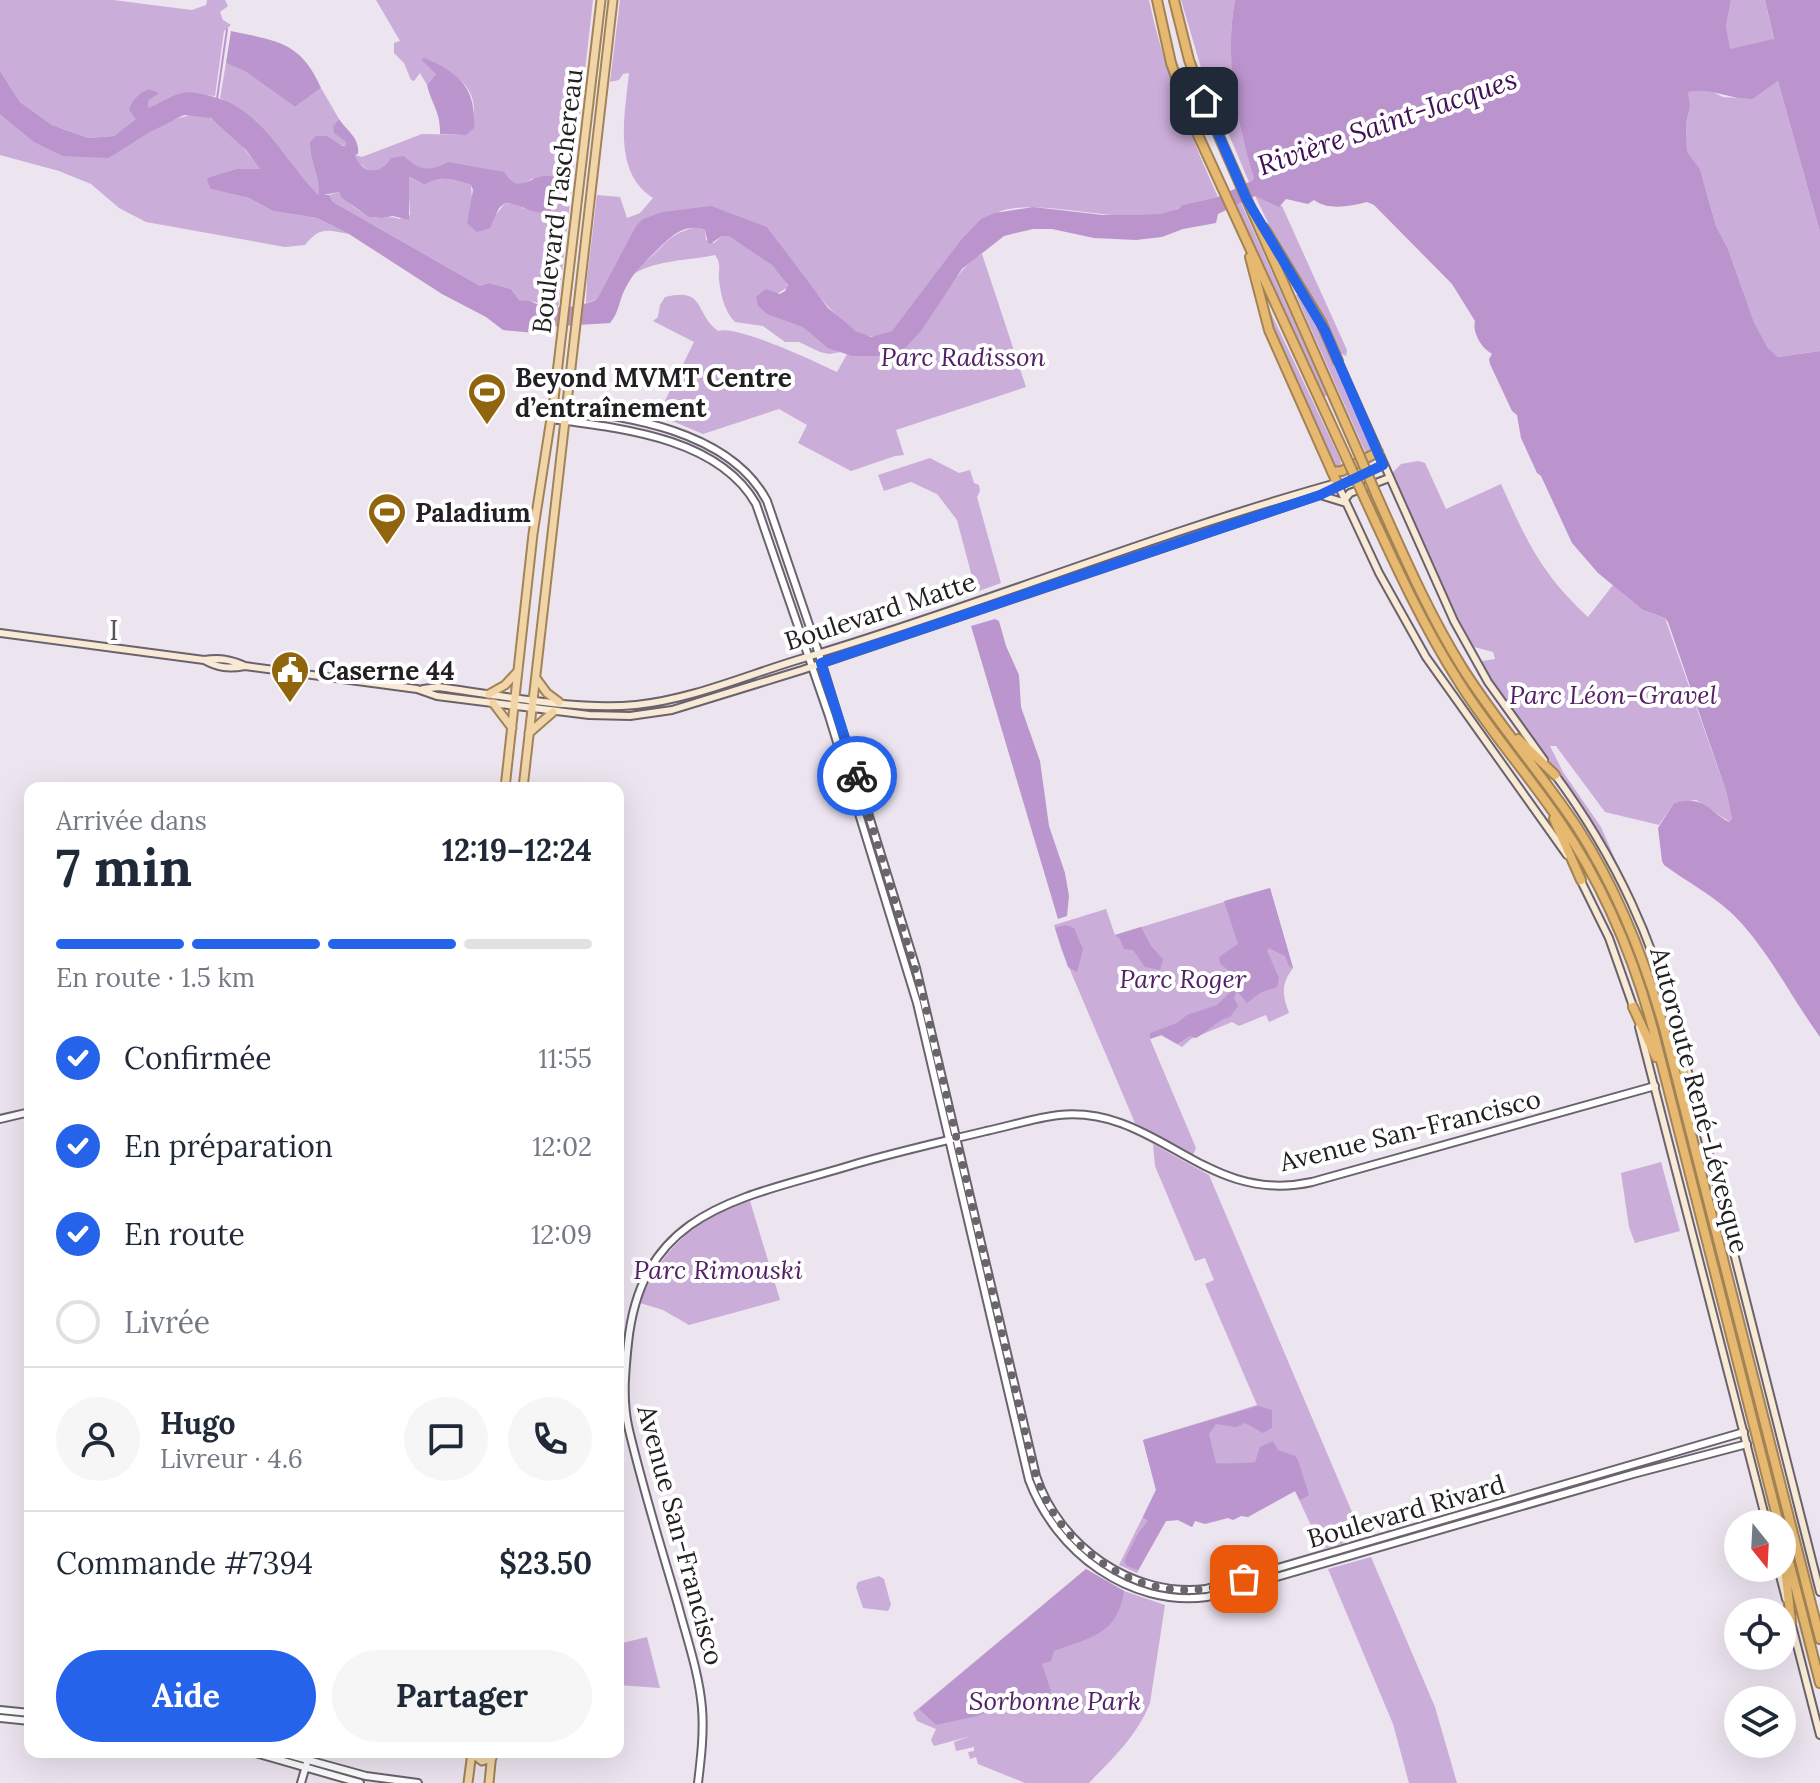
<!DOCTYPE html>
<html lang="fr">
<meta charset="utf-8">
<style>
:root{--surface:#fff;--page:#f6f6f7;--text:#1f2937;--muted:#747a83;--line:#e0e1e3;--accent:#2563eb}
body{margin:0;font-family:Lora,serif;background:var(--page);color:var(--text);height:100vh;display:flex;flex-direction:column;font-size:30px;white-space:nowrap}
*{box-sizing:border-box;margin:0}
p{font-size:26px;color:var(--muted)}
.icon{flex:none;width:44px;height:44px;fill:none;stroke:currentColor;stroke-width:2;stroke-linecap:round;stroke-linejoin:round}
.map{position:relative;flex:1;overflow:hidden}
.panel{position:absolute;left:24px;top:782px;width:600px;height:976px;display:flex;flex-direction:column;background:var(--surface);border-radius:16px;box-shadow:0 8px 32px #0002}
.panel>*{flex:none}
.needle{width:52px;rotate:162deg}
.fabs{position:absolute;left:1724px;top:1510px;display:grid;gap:16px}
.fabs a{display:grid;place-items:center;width:72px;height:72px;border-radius:50%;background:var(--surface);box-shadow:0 8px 32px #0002;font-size:40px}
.pin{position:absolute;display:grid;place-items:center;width:68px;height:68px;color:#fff;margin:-34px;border-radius:16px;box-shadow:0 4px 12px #0006}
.courier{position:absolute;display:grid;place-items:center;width:80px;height:80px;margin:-40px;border:6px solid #2563eb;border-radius:50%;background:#fff;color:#222;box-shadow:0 2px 10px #0007}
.overview em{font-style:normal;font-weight:800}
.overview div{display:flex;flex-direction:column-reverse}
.overview{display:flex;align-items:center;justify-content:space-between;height:136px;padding:0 32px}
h1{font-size:52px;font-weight:800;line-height:60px}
.bar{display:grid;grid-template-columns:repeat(4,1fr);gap:12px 8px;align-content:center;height:96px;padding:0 32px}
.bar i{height:10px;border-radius:6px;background:var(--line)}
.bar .current{background:var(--accent)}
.bar p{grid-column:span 4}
.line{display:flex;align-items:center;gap:20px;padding:0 32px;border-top:2px solid var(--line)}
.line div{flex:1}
.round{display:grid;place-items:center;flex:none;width:84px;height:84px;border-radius:42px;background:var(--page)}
ol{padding:0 32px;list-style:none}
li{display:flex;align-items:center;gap:24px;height:88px}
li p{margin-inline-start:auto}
li .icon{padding:8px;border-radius:50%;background:var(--accent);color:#fff;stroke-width:4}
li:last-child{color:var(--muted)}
li i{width:44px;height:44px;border:4px solid var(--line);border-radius:50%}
.primary-button{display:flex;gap:16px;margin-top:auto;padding:16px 32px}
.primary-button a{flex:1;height:92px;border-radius:48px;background:var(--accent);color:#fff;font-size:32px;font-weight:800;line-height:92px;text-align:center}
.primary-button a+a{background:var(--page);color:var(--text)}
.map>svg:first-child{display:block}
.green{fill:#cbadd9}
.forest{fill:#bb95cd}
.water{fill:#bb94cd}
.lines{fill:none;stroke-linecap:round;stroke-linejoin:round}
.stream{stroke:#bb94cd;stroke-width:2}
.tertiary-casing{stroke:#6a636d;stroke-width:10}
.secondary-casing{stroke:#6a636d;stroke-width:10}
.primary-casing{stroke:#a28355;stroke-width:11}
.motorway-casing{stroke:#a28355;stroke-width:12}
.tertiary{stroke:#fff;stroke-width:6}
.secondary{stroke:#f8ead4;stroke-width:6}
.primary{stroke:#f1d5a9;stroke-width:7}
.motorway{stroke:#e7b970;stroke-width:8}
.motorway-bridge-casing{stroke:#a28355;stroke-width:12;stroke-linecap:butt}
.motorway-bridge{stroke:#e7b970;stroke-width:8}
.done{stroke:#69656b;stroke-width:8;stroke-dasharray:0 14.4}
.route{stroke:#2563eb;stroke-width:10}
.labels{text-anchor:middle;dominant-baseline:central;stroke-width:8;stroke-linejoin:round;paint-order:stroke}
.street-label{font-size:26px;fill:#232024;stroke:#fff}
.park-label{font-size:26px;font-style:italic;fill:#522265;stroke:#fff}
.poi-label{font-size:26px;font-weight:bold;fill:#232024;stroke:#fff;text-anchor:start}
.water-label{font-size:28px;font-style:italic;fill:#410f53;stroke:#fff}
.neighbourhood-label{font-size:28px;letter-spacing:2px;fill:#58525b;stroke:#fff}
</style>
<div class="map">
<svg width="1820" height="1783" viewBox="0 0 1820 1783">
<rect width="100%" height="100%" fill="#ece4ef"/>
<!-- green -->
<path class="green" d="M0 0H113L192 10 206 5 207 0H225L228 6 220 12 223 20 231 25 224 31 215 96 182 93 147 109 148 101 158 93 149 89 137 119 114 136 88 138 52 125 20 102 0 71Z
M376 0H593L558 307C545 308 532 298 520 301L511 289 489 283 480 286 333 202 329 195 339 192C344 200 362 214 372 217 382 220 389 215 399 219L410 215 408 177 425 185C441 174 454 180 471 185L472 199 495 216 505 203 518 204 524 209 533 178 524 184H516L424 170C404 160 391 167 371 172L357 162 355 155 362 157 422 134 466 135C469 128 474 119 474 111 475 83 447 68 425 58L436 74 427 85 420 73 414 81 411 80 404 63 394 53V43L400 41Z
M620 0H1149C1164 70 1189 132 1218 197L1182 205C1152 237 1029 190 994 215 983 222 974 237 965 247 940 275 915 302 892 331 885 333 875 338 868 336 835 328 788 255 767 227L643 220 636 227 597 299 586 303 587 279 597 195 620 197 627 218 640 213 653 198C612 172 625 114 629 73L623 74 619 80 610 82Z
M1181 0H1235C1224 54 1238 126 1254 178L1249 182 1202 71Z
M1731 0H1765L1774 40 1729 50 1726 27Z
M226 63 246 72 295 107 321 88 339 119 333 126 345 141 346 146 310 142C309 162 321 176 318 196 286 163 262 121 220 98Z
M1778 81 1820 232V351L1778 357 1768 348 1754 322 1728 249 1716 226 1700 169 1687 153 1686 124 1690 107 1687 92 1705 88 1723 97 1753 99Z
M0 113 109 158C133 142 183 103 212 119 231 130 248 153 261 170L236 169 208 178 210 189 249 198 273 211 317 218 349 234C327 230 320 226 305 245L285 247 146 222 119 208 91 184 59 171 0 155Z
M1255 196 1282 206 1347 350 1346 356 1338 352 1279 245Z
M1241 203 1327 396H1324L1236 205Z
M695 227 705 230 706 240 714 243 722 236H729C748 246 781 266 788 287L758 306C772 318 788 319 804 327 817 335 826 347 841 352L829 354 820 352 799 342H785L763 326 735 322C724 311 721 295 719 280 718 269 722 265 715 255 687 261 660 259 633 274 639 266 645 262 652 256 671 238 668 236 695 227Z
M982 254 1026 387 896 430 904 455 895 456 851 471 798 443 807 425 779 409 703 434 658 415 694 342 653 321 658 317 660 305 665 297C706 287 694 313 718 331 736 324 816 362 837 372L847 354 880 356 885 359C891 351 902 351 910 342 934 317 953 270 982 254Z
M1300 293 1322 331 1372 445 1373 452 1367 456 1296 295Z
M1263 296 1340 459 1342 468H1334L1277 346Z
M930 458 959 473 970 470 974 483 979 485 980 491 977 497 1001 583 976 592 957 520 937 494 911 482 884 491 878 475Z
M1418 461 1425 463 1446 509 1501 484C1527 542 1541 573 1588 617L1613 585 1643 610 1665 618 1726 791 1732 819 1730 822 1696 800 1674 803 1659 825 1605 812 1556 746H1550L1563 772 1601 827 1623 877 1591 821 1481 666 1482 661 1495 659 1493 652 1474 647 1443 591 1392 478V473L1401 464Z
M1270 888 1293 968C1281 984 1282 995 1289 1013L1269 1022 1266 1015 1239 1026 1232 1022 1191 1039 1182 1047 1162 1035 1150 1039 1196 1148 1193 1155 1135 1123 1062 951 1054 925 1106 909 1115 935Z
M1153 1144 1209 1175 1363 1538 1322 1549 1295 1491 1269 1505 1195 1521 1192 1527 1178 1520 1166 1521 1137 1573 1119 1565 1156 1490 1143 1440 1257 1405 1205 1284 1214 1280 1205 1258 1195 1261 1155 1166Z
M1661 1162 1680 1231 1635 1243 1629 1227 1621 1173Z
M750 1201 780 1300 689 1325 663 1310 640 1303C659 1251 697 1217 750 1201Z
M1371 1557 1435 1707 1457 1783H1409L1393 1724 1328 1569Z
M1086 1569 1124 1591 1165 1605 1150 1703C1137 1736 1113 1758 1089 1783H1025L978 1764 976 1757 970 1759 968 1752 974 1751V1747L956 1751 954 1742 971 1736 934 1746 931 1740 936 1729 917 1721 913 1713Z
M879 1576 884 1579 891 1605 888 1611 863 1608 856 1587 858 1582Z
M647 1637 660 1688 618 1685V1644Z"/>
<!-- forest -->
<path class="forest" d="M231 31C276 41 301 41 321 88L295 107 246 72 226 63Z
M425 58C460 73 476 88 474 128L466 135 440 134C441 113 432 105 427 85L436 74 421 59Z
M339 119C347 131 360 138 358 154L355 155C361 174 381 176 391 158L404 156C419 171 430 172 448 162L504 172C521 199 531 170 555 177L551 211C532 217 523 203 505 203L499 208 490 228 477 232 467 223 473 190 471 185C454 180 441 174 425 185L409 177V220L393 216 382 218 369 217 342 198 339 192 318 196C321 176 309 162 310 142L316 136H327L342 146H346L345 141 334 133 333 126Z
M995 619 999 621 1006 646 1019 675 1021 707 1040 761 1049 826 1065 873 1069 896 1067 916 1058 919 971 626Z
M1270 888 1293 968 1289 966 1285 956 1269 948 1267 951 1279 978 1277 987 1260 993 1247 1003 1237 991 1234 998 1238 1006 1230 1017C1216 1020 1208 1032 1196 1038L1190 1036 1177 1044 1161 1035 1150 1039V1033L1177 1023 1187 1015 1217 1005 1231 991 1228 985 1230 972 1220 963 1219 957 1238 944 1224 901Z
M1065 925 1074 928 1083 949 1077 972 1068 967 1055 928Z
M1141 927 1151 946 1163 959 1160 970 1145 967 1133 950 1124 949 1120 939 1115 935Z
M1258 1406 1272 1410V1428L1263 1433 1245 1423 1236 1427 1216 1424 1209 1434 1216 1463C1219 1464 1251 1463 1255 1462L1260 1447 1273 1441 1278 1450 1295 1456 1298 1460 1309 1495 1300 1500 1295 1491 1248 1517 1241 1516 1233 1520 1228 1518 1205 1524 1195 1521 1192 1527 1178 1520 1166 1521 1138 1570 1127 1566 1124 1561 1139 1532 1148 1521 1143 1517 1156 1490 1143 1440Z
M1086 1569 1124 1591C1117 1635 1091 1637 1054 1651L1051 1661 1042 1664 1051 1691 1047 1698 1006 1705 977 1716 936 1725 919 1709Z"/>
<!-- water -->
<path class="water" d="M1235 0H1731L1726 27 1730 49 1774 39 1765 0H1820V232L1778 81 1753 99C1729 100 1711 87 1688 92L1690 107 1686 124 1687 152 1700 169 1716 226 1728 249 1754 322 1768 348 1778 357 1820 351V1037C1793 1000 1773 959 1743 925 1722 900 1690 884 1664 865L1662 861 1658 828 1674 803C1703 795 1707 809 1729 822L1732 819 1726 791 1668 622 1665 618 1643 610 1598 573 1572 543 1541 476 1537 473 1521 438 1517 415 1512 411 1490 364 1489 359 1492 354C1481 348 1472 332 1475 321L1452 284 1374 205 1367 202C1350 206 1329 211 1314 200L1308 204 1286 199 1279 207 1255 196 1218 214 1216 223 1183 229 1162 237 1136 240 1094 238 1052 229H1033L1004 236 962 269 921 331 907 346 901 351 886 356 883 361 880 356H852L828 348 803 327 767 314 758 306 756 297 766 289 780 294 785 291 788 285 772 265 729 236H722L710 244 708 243 705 230C682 221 667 241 652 255 640 267 633 273 625 289 619 300 619 313 610 323L547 327 535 333 503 330 486 317 442 294 349 234 317 218 273 211 249 198 210 189 207 178 236 169H260L246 150 211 118 184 115 148 133 109 158 63 156 34 142 0 114V71L20 102 52 125 88 138 114 136 136 119 129 110C132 100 139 93 149 89L159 93 148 101V108C159 104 170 96 182 93 189 91 198 93 206 95 261 105 283 160 318 195H329L333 202 480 286 489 283 511 289 520 301C529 299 531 302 539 305 554 310 583 307 597 299L636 226 643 219 663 212 711 206 767 227 828 308 856 331 871 337 892 331 961 240 981 219 995 213 1033 207 1103 215H1138L1161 214 1178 209 1182 205 1218 197 1251 181 1254 178C1237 123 1224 56 1235 0Z"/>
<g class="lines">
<!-- stream -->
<path class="stream" d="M217 99 227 29"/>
<!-- tertiary casing -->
<g class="tertiary-casing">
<path id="tertiary" d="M553 408C623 415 730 430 767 501L817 648 916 968 1036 1476C1059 1546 1132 1598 1206 1589L1744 1432
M551 419C619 428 718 437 756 504L829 716 917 1003 1029 1480C1056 1552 1129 1607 1207 1597L1633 1474 1747 1444
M0 1119 30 1112
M0 1710 30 1713
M0 1718 30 1721
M252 1752 360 1783
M279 1752 366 1776 418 1783
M301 1783 310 1752
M698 1783C701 1758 704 1733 702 1708 699 1673 687 1639 678 1605 661 1547 643 1489 629 1430 622 1401 625 1372 628 1343 642 1208 744 1198 852 1165 896 1152 941 1142 986 1131 1010 1126 1034 1118 1059 1115 1158 1105 1204 1206 1312 1182L1655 1086"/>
</g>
<!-- secondary casing -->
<g class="secondary-casing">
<path id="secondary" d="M1338 361 1454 621 1488 682 1544 760
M1338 485 1379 573 1426 657 1567 855
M1320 495 1346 503
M1345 499 1350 493 1389 478
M0 633 204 660C220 658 230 659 245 666
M204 660C218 668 229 669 245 666L417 689 437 696 589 715 630 716 672 710 802 670 1320 495 1383 465
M423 689 438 687C499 695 575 711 636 705 694 699 749 674 804 658 982 605 1154 534 1333 484L1338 485
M1553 772C1617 858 1655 943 1681 1046
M1580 879 1609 938 1634 1009
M1639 1027 1767 1524
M1687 1068 1820 1592
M1778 1568 1786 1599
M1790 1618 1820 1735"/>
</g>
<!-- primary casing -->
<g class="primary-casing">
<path id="primary" d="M536 678 547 693 559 702
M489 694 505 685 518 671
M493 703 512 728
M529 733 553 712
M505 788 533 534 554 399 601 0
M523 788 613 0
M472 1753 482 1761 492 1758
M468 1783 472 1752
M489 1783 492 1752"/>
</g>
<!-- motorway casing -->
<g class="motorway-casing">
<path id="motorway" d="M1157 0 1171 63 1192 122 1346 457
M1174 0 1189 60 1207 109 1358 452
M1264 228 1321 322 1338 361
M1250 257 1269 330 1338 485
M1332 472 1342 471 1378 452
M1376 494C1403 554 1428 613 1463 669 1498 724 1541 773 1577 827 1617 889 1644 957 1664 1028L1820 1639
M1365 499C1394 562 1422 624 1459 682 1489 730 1527 773 1559 820 1603 884 1633 955 1653 1029L1779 1524
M1518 739 1555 775
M1554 819 1581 880
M1633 1007 1656 1057
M1681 1044 1688 1103
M1782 1534 1820 1683
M1784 1558 1791 1622"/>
</g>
<!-- tertiary -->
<use href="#tertiary" class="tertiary"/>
<!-- secondary -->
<use href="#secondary" class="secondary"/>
<!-- primary -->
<use href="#primary" class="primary"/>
<!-- motorway -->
<use href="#motorway" class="motorway"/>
<!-- motorway-bridge casing -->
<g class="motorway-bridge-casing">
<path id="motorway-bridge" d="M1358 452 1376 494
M1346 457 1365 499"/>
</g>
<!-- motorway-bridge -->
<use href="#motorway-bridge" class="motorway-bridge"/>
</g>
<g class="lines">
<!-- done -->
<path class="done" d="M857 776 924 999 1030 1454C1035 1474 1041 1493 1052 1511 1082 1560 1143 1597 1202 1589 1216 1588 1230 1583 1244 1579"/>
<!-- route -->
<path class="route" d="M857 776 821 663 1320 495 1383 465 1325 331 1247 200 1204 101"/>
</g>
<!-- icons -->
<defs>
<g id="stadium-pin" transform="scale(2)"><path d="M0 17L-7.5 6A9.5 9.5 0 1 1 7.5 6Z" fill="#90650e" stroke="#fff"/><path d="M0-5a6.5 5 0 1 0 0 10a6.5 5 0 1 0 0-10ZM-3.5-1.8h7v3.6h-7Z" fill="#fff"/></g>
<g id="civic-pin" transform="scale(2)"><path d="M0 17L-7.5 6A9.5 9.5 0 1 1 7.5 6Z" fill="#90650e" stroke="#fff"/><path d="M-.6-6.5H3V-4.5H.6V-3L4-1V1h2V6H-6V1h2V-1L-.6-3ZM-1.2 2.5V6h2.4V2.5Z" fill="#fff"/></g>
</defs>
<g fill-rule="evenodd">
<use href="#stadium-pin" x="487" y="392"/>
<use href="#stadium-pin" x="387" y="512"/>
<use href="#civic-pin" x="290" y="670"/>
</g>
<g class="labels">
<!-- street labels -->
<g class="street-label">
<text transform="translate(557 201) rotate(-83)">Boulevard Taschereau</text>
<text transform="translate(880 611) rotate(-18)">Boulevard Matte</text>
<text transform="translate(1700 1100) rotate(75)">Autoroute René-Lévesque</text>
<text transform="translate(1410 1130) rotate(-14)">Avenue San-Francisco</text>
<text transform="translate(1406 1511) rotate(-16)">Boulevard Rivard</text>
<text transform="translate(681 1535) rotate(75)">Avenue San-Francisco</text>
</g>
<!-- park labels -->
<g class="park-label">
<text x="963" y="356">Parc Radisson</text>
<text x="1613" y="694">Parc Léon-Gravel</text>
<text x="1183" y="978">Parc Roger</text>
<text x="718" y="1269">Parc Rimouski</text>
<text x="1055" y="1700">Sorbonne Park</text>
</g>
<!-- poi labels -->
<g class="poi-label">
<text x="515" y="377">Beyond MVMT Centre<tspan x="515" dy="30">d’entraînement</tspan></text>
<text x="415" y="512">Paladium</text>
<text x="318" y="670">Caserne 44</text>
</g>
<!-- water labels -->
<g class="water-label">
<text transform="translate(1387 122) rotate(-19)">Rivière Saint-Jacques</text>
</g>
<!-- neighbourhood labels -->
<g class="neighbourhood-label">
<text x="115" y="630">I</text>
</g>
</g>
</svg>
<div class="fabs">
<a><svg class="needle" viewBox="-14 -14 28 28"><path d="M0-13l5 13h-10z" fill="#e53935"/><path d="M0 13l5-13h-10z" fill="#747a83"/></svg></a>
<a><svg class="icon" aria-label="locate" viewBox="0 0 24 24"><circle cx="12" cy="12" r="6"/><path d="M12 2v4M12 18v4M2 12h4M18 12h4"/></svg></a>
<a><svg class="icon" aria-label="layers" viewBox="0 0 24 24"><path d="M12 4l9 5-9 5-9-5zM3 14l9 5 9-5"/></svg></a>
</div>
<div class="pin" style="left:1244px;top:1579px;background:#ea580c"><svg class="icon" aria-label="bag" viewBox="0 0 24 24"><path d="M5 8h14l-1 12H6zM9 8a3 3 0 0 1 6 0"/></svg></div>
<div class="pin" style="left:1204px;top:101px;background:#1f2937"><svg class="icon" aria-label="home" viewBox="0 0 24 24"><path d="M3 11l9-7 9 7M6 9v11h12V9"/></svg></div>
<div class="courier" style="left:857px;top:776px"><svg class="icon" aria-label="bike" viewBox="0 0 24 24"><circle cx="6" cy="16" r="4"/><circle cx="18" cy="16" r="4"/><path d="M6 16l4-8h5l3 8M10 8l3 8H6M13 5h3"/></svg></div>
<section class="panel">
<div class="overview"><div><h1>7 min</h1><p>Arrivée dans</p></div><em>12:19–12:24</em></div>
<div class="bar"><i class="current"></i><i class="current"></i><i class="current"></i><i></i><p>En route · 1.5 km</p></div>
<ol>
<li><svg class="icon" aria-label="check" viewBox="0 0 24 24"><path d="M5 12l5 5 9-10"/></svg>Confirmée<p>11:55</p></li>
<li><svg class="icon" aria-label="check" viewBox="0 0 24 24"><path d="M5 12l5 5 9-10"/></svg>En préparation<p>12:02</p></li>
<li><svg class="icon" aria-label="check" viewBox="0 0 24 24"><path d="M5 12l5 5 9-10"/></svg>En route<p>12:09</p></li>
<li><i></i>Livrée</li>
</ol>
<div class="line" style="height:144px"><a class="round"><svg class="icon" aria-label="person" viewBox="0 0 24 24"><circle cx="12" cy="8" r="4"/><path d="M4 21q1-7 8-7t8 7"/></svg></a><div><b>Hugo</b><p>Livreur · 4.6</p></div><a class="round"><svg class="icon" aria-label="chat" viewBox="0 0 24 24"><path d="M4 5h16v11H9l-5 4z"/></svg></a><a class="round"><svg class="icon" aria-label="phone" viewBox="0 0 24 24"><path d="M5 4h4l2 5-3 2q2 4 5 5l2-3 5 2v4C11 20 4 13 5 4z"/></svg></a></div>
<div class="line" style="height:104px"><div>Commande #7394</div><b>$23.50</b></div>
<div class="primary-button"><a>Aide</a><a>Partager</a></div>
</section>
</div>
